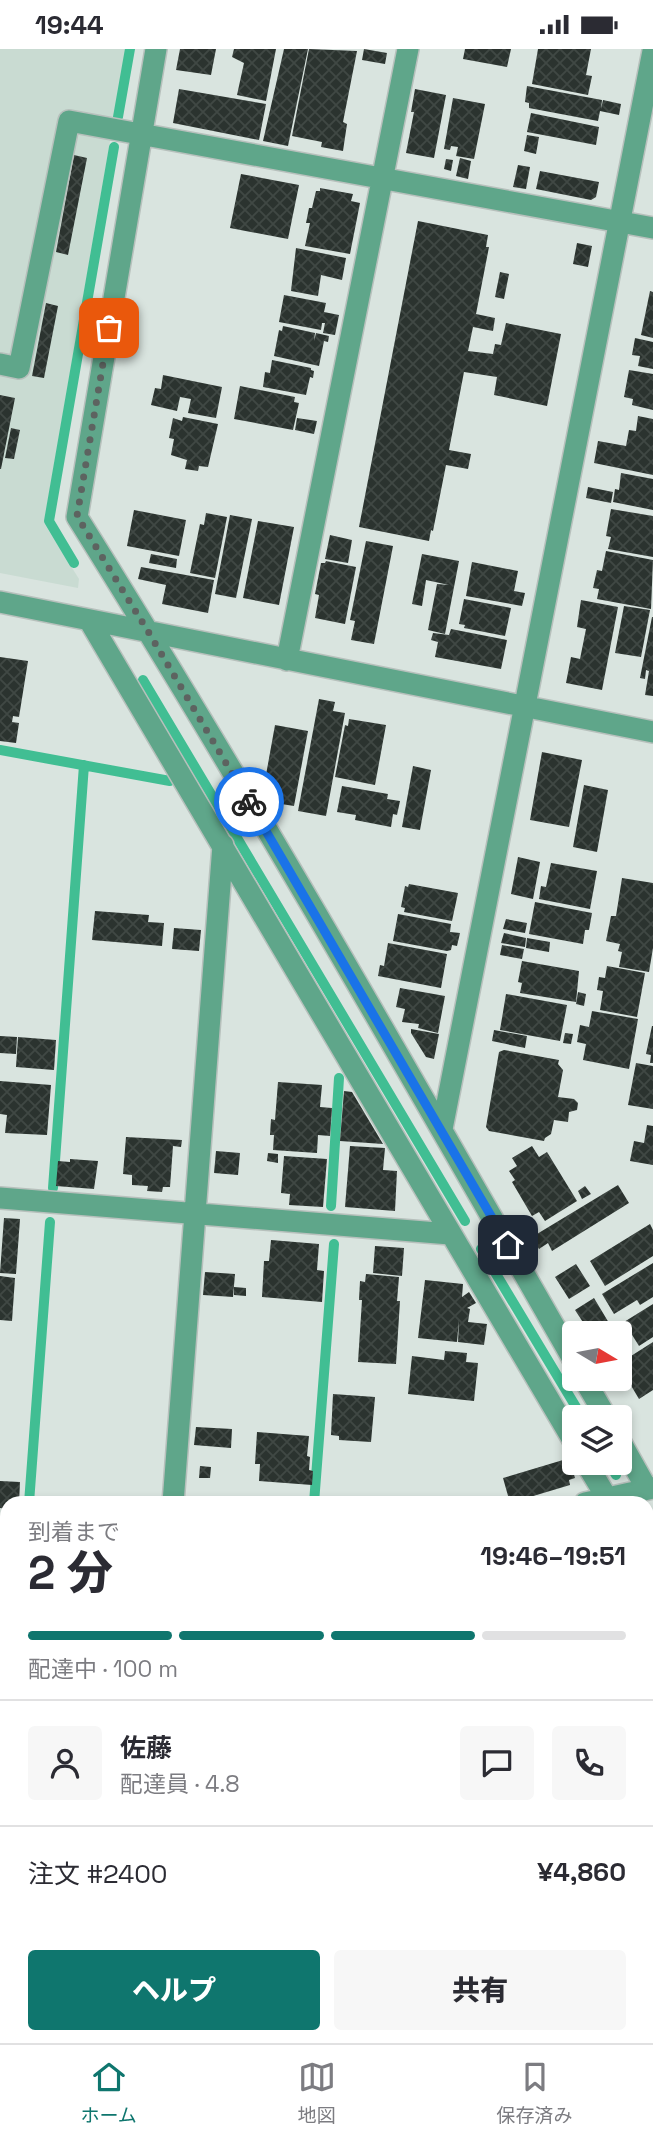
<!DOCTYPE html>
<html lang="ja">
<meta charset="utf-8">
<style>
:root{--surface:#fff;--page:#f7f7f7;--text:#2b2b33;--muted:#7c7c81;--line:#e1e1e2;--accent:#0f766e}
body{margin:0;font-family:"Space Grotesk","Noto Sans JP",sans-serif;background:var(--page);color:var(--text);height:100vh;display:flex;flex-direction:column;font-size:26px;white-space:nowrap}
*{box-sizing:border-box;margin:0}
p{font-size:23px;color:var(--muted)}
.icon{flex:none;width:38px;height:38px;fill:none;stroke:currentColor;stroke-width:2;stroke-linecap:round;stroke-linejoin:round}
.map{position:relative;flex:1;overflow:hidden}
.sheet{position:absolute;left:0px;top:1447px;width:654px;height:548px;display:flex;flex-direction:column;background:var(--surface);border-radius:21px 21px 0 0;box-shadow:0 4px 10px #0003}
.sheet>*{flex:none}
.needle{width:46px;rotate:100deg}
.tools{position:absolute;left:562px;top:1272px;display:grid;gap:14px}
.tools a{display:grid;place-items:center;width:70px;height:70px;border-radius:7px;background:var(--surface);box-shadow:0 4px 10px #0003;font-size:35px}
.pin{position:absolute;display:grid;place-items:center;width:60px;height:60px;color:#fff;margin:-30px;border-radius:14px;box-shadow:0 4px 10px #0006}
.courier{position:absolute;display:grid;place-items:center;width:70px;height:70px;margin:-35px;border:5px solid #1a73e8;border-radius:50%;background:#fff;color:#222;box-shadow:0 2px 9px #0007}
.overview em{font-style:normal;font-weight:800}
.overview div{display:flex;flex-direction:column-reverse}
.overview{display:flex;align-items:center;justify-content:space-between;height:119px;padding:0 28px}
h1{font-size:46px;font-weight:800;line-height:52px}
.bar{display:grid;grid-template-columns:repeat(4,1fr);gap:10px 7px;align-content:center;height:84px;padding:0 28px}
.bar i{height:9px;border-radius:5px;background:var(--line)}
.bar .selected{background:var(--accent)}
.bar p{grid-column:span 4}
.line{display:flex;align-items:center;gap:18px;padding:0 28px;border-top:2px solid var(--line)}
.line div{flex:1}
.round{display:grid;place-items:center;flex:none;width:74px;height:74px;border-radius:7px;background:var(--page)}
.action{display:flex;gap:14px;margin-top:auto;padding:14px 28px}
.action a{flex:1;height:80px;border-radius:7px;background:var(--accent);color:#fff;font-size:28px;font-weight:800;line-height:80px;text-align:center}
.action a+a{background:var(--page);color:var(--text)}
.status{display:flex;justify-content:space-between;align-items:center;height:49px;padding:0 35px;background:var(--surface);direction:ltr}
.status svg{height:19px;fill:currentColor}
.tab-bar{display:flex;justify-content:space-around;align-items:center;height:98px;border-top:2px solid var(--line);background:var(--surface);font-size:19px;color:var(--muted)}
.tab-bar a{display:grid;justify-items:center;gap:4px}
.tab-bar .selected{color:var(--accent)}
.map>svg:first-child{display:block}
.built{fill:#c9dbd2}
.green{fill:#8ce6c1}
.lines{fill:none;stroke-linecap:round;stroke-linejoin:round}
.stream{stroke:#41be93;stroke-width:10}
.building{fill:url(#building-cross-hatch)}
.minor-casing{stroke:#b7c0bc;stroke-width:24}
.minor{stroke:#5fa68a;stroke-width:21}
.rail-casing{stroke:#4e5451;stroke-width:8}
.rail{stroke:#d9e4df;stroke-width:5;stroke-dasharray:16;stroke-linecap:butt}
.done{stroke:#5d6360;stroke-width:7;stroke-dasharray:0 12.6}
.route{stroke:#1a73e8;stroke-width:9}
</style>
<div class="status"><b>19:44</b><svg viewBox="0 0 49 12"><path d="M0 12V9h3v3zM5 12V6h3v6zM10 12V3h3v9zM15 12V0h3v12zM26 1h20v11H26zM47 4h2v5h-2z"/></svg></div>
<div class="map">
<svg width="653" height="1994" viewBox="0 0 653 1994">
<defs>
<pattern id="building-cross-hatch" width="8" height="8" patternUnits="userSpaceOnUse" patternTransform="scale(1.75)"><rect width="8" height="8" fill="#2b332f"/><path d="M0 0l8 8M0 8l8-8" fill="none" stroke="#404844"/></pattern>
</defs>
<rect width="100%" height="100%" fill="#d9e4df"/>
<!-- built -->
<path class="built" d="M0 0H126L44 474 79 530 78 539 0 524Z
M653 1961V1994H492L521 1988H648V1962Z"/>
<!-- green -->
<path class="green" d="M648 1607 653 1634V1933L648 1934Z"/>
<g class="lines">
<!-- stream -->
<path class="stream" d="M118 68 130 0
M74 514 49 472 114 98
M143 631 465 1172
M0 701 170 732
M53 1139 84 716
M331 1157 339 1029
M481 1200 582 1368
M609 1414 616 1426
M29 1454 50 1173
M314 1454 334 1195
M648 1538 653 1566
M344 1988 345 1994"/>
</g>
<!-- building -->
<path class="building" d="M180 0H216L211 26 176 21Z
M234 0H276L266 52 237 46 244 14 232 8Z
M284 0H308L288 97 263 92Z
M309 0 357 2 343 73 347 75 343 102 321 98 322 93 292 87Z
M364 0 387 4 385 15 362 11Z
M465 0H511L507 18 463 10Z
M538 0H591L586 26 592 27 588 46 532 35Z
M527 37 602 51 601 60 603 51 621 55 619 66 600 62 598 72 529 59V54L525 53Z
M179 40 266 55 259 91 173 74Z
M415 40 446 46 434 109 406 104 414 63H411Z
M453 49 485 55 474 110 456 107 458 98 451 97 450 101 444 100Z
M531 64 599 78 596 96 527 83Z
M527 86 539 88 536 105 524 102Z
M74 106 87 109 68 206 56 203Z
M460 109 471 112 468 130 456 127Z
M446 110 453 111 451 122 444 120Z
M518 116 530 118 526 140 513 138Z
M540 122 599 133 596 148 591 151 536 140Z
M241 125 299 136 288 190 230 179Z
M320 139 353 145 351 152 360 154 350 205 305 197 310 174H306L309 159H312L316 142H320Z
M418 172 488 186 486 198H489L476 265 495 269 493 282 473 278 468 302 493 305 495 295 501 296 506 274 561 285 547 357 494 346 497 328 464 323 449 401 471 405 468 420 446 416 433 482 431 481 429 492 359 478Z
M577 194 592 197 588 218 573 215Z
M296 199 346 209 342 231 321 226 318 247 291 242Z
M500 223 509 225 504 250 495 248Z
M650 242 653 243V289L641 286Z
M284 246 326 254 324 263 339 266 335 286 323 284 325 274H322L321 281 279 273Z
M46 254 58 257 44 329 32 327Z
M283 277 315 284 314 292 316 284 329 287 328 293 324 292 319 317 274 307 279 281 282 282Z
M635 289 653 293V320L638 317 640 307 632 306Z
M272 311 311 319V321L314 322 313 329 310 328 306 346 263 338 265 323 270 324Z
M629 321 653 325V361L632 356 633 350 624 348Z
M163 326 222 338 216 369 188 364 191 350 180 348 177 362 151 356 155 339 161 340Z
M240 337 295 348 294 353 299 354 293 381 234 370Z
M0 346 15 349 1 420H0Z
M638 367 653 370V426L594 414 598 392 626 397 629 381 636 382Z
M183 368 218 375 208 418 199 417 198 422 185 420 187 411 171 406 174 390 169 389 173 369 182 372Z
M297 369 317 372 314 385 295 381Z
M11 379 20 381 14 410 5 409Z
M621 424 653 430V461L613 453 615 440 619 441Z
M588 438 613 443 611 454 586 449Z
M611 460 653 467V508L608 500 611 488 606 487Z
M134 461 186 471 179 507 127 497Z
M206 464 227 468 215 529 190 524 200 475 204 476Z
M230 466 252 470 236 549 215 545Z
M258 472 294 478 279 556 243 549Z
M330 486 352 491 348 514 325 510Z
M366 492 393 497 374 595 351 591 355 572 350 571Z
M606 502 653 511 651 560 597 550 599 540 593 539 597 521 602 522Z
M151 505 177 510 176 519 149 514Z
M422 505 459 512 445 585 428 581 437 535 449 536 426 531 422 557 412 555Z
M326 512 356 518 345 575 315 569 319 546 315 545 321 514H325Z
M472 513 518 522 514 542 525 544 522 557 466 547Z
M141 518 214 531 208 564 162 555 166 536 138 530Z
M464 550 511 559 505 587 464 579 465 576 459 575Z
M581 551 618 558 602 641 566 634 571 608 580 610 586 580 577 578Z
M624 557 650 561 641 608 615 604Z
M652 568H653V647L645 646 649 622 646 621 645 630 640 629Z
M451 580 507 591 501 620 435 608 438 593 431 591 433 584 449 586Z
M0 608 28 612 19 668 13 667 12 673 19 674 16 694 0 692Z
M319 650 335 653 333 662 345 664 326 767 298 762Z
M349 670 386 676 375 736 335 728 345 676 348 677Z
M275 676 308 682 294 757 275 754 264 737Z
M542 703 582 711 569 778 530 771Z
M413 717 431 721 420 781 402 778Z
M584 736 608 741 597 803 573 798Z
M342 737 388 745 387 750 400 752 397 766 393 765 391 778 355 771 356 766 337 763Z
M518 808 540 813 533 850 511 845Z
M551 814 597 822 590 860 539 850 541 837 546 838Z
M622 829 653 834V899L649 923 619 918 622 903 618 902 620 895 606 892 611 867H616Z
M409 835 458 844 452 872 404 863 405 859 401 858 405 837 408 838Z
M535 853 592 864 589 881H585L583 895 529 885Z
M95 862 149 866 148 873 164 874 162 897 92 891Z
M398 865 451 875 450 883 460 884 457 897 452 896 451 901 447 902 393 892Z
M506 870 527 874 525 884 503 880Z
M174 879 201 881 199 902 172 900Z
M504 884 526 889 525 898 501 894Z
M527 889 550 893 549 903 526 899Z
M388 894 447 905 441 939 378 927 380 916 384 917Z
M502 896 524 900 522 910 500 906Z
M522 912 579 922 576 953 520 944 522 934 518 933Z
M607 917 645 924 637 968 600 961 603 942 597 941 599 928 605 929Z
M400 939 445 947 438 984 418 979 419 975 402 973 405 960 396 958Z
M578 943 586 945 584 957 576 955Z
M506 945 567 956 560 992 500 981Z
M592 962 638 970 629 1020 583 1011 586 995 577 993 580 976 589 978Z
M652 977H653V1014H650L651 1006 646 1005Z
M411 980 439 985 434 1010 426 1008 411 984Z
M494 981 527 987 525 999 492 992Z
M565 984 573 985 571 995 563 994Z
M0 987 17 988 16 1005 0 1004Z
M18 988 56 991 54 1021 16 1018Z
M504 1001 559 1011 558 1015 563 1021 558 1048 574 1050 578 1054 577 1061 569 1063 568 1073 554 1071 551 1085 545 1089 544 1092 489 1082 486 1078 499 1003Z
M636 1014 653 1017V1060L628 1056Z
M0 1032 51 1036 47 1086 5 1084 7 1066 0 1065Z
M278 1033 322 1036 320 1058 332 1059 330 1087 318 1086 317 1104 273 1101 274 1086H270L271 1070 275 1071Z
M344 1042 352 1043 383 1095 340 1092Z
M647 1076 653 1077V1116L630 1112 634 1092 644 1094Z
M126 1088 182 1091 181 1098 173 1097 170 1138H163L162 1143 147 1142 148 1137 132 1136V1126L123 1125Z
M350 1097 385 1099 383 1121 397 1122 395 1162 345 1158Z
M532 1097 539 1108 547 1103 577 1152 545 1172 539 1163 532 1167 512 1133 515 1131 509 1122 517 1117 512 1109Z
M216 1102 240 1104 238 1126 214 1124Z
M268 1104 278 1105V1114L267 1112Z
M284 1107 327 1110 323 1158 289 1156 290 1145 281 1144Z
M70 1110 98 1112 94 1140 56 1137 58 1112 70 1113Z
M618 1136 629 1154 552 1202 548 1194 539 1200 532 1188Z
M585 1137 591 1145 582 1150 578 1142Z
M4 1169 20 1170 16 1225 0 1224Z
M650 1175 653 1181V1207L605 1237 590 1212Z
M271 1191 319 1195 317 1221 324 1222 322 1253 262 1248 264 1212H269Z
M375 1197 404 1199 402 1227 373 1224Z
M653 1214V1248L640 1256 637 1251 614 1265 602 1245Z
M576 1215 590 1237 569 1250 555 1228Z
M205 1223 235 1225 233 1248 203 1246Z
M366 1225 399 1228 397 1252H400L396 1315 358 1313 362 1251H359L360 1232 365 1233Z
M0 1227 15 1229 12 1272 0 1271Z
M425 1231 463 1235 462 1248 469 1243 476 1254 467 1259 470 1260 468 1273 487 1275 484 1296 458 1293 459 1271 457 1293 418 1289Z
M234 1238 246 1239V1247L234 1246Z
M594 1249 609 1274 590 1284 575 1261Z
M653 1255V1288L639 1297 624 1273Z
M653 1293V1341L639 1350 620 1318V1314Z
M445 1302 467 1304 466 1313 478 1314 474 1352 408 1345 412 1307 444 1311Z
M333 1345 375 1348 371 1393 339 1391V1387L331 1386Z
M196 1378 232 1380 231 1399 194 1396Z
M257 1383 309 1387 307 1407 310 1408 309 1421 313 1422 312 1436 259 1432 260 1415H255Z
M563 1411 567 1424 573 1422 575 1429 569 1431 570 1436 510 1454 503 1429Z
M200 1417 211 1418 210 1429H199Z
M0 1432 20 1433 19 1454H7V1460L0 1459Z
M0 1529 7 1530V1560H0Z
M7 1650V1723L0 1725V1651Z
M0 1889 7 1917V1988H21L23 1994H0Z
M37 1988H90V1989L67 1994H39Z
M145 1988 147 1994H117V1993Z
M156 1988H295L296 1994H158Z"/>
<g class="lines">
<!-- minor casing -->
<g class="minor-casing">
<path id="minor" d="M156 0 77 468C250 744 412 1029 574 1312
M0 315 19 319 69 72 653 179
M0 553 653 683
M89 571C252 844 411 1120 574 1393
M287 611 408 0
M442 1080 653 2
M0 1149 450 1185
M584 1330 606 1368
M620 1392 647 1440
M586 1414 607 1449
M173 1454 223 796
M585 1454 653 1439
M0 1583 7 1581
M648 1946 653 1945
M415 1994 444 1988"/>
</g>
<!-- minor -->
<use href="#minor" class="minor"/>
<!-- rail casing -->
<g class="rail-casing">
<path id="rail" d="M648 1976 653 1975
M560 1994 590 1988
M649 1994 653 1993"/>
</g>
<!-- rail -->
<use href="#rail" class="rail"/>
</g>
<g class="lines">
<!-- done -->
<path class="done" d="M109 279 77 467 149 584 249 753"/>
<!-- route -->
<path class="route" d="M249 753 508 1196"/>
</g>
</svg>
<div class="tools">
<a><svg class="needle" viewBox="-14 -14 28 28"><path d="M0-13l5 13h-10z" fill="#e53935"/><path d="M0 13l5-13h-10z" fill="#7c7c81"/></svg></a>
<a><svg class="icon" aria-label="layers" viewBox="0 0 24 24"><path d="M12 4l9 5-9 5-9-5zM3 14l9 5 9-5"/></svg></a>
</div>
<div class="pin" style="left:109px;top:279px;background:#ea580c"><svg class="icon" aria-label="bag" viewBox="0 0 24 24"><path d="M5 8h14l-1 12H6zM9 8a3 3 0 0 1 6 0"/></svg></div>
<div class="pin" style="left:508px;top:1196px;background:#1f2937"><svg class="icon" aria-label="home" viewBox="0 0 24 24"><path d="M3 11l9-7 9 7M6 9v11h12V9"/></svg></div>
<div class="courier" style="left:249px;top:753px"><svg class="icon" aria-label="bike" viewBox="0 0 24 24"><circle cx="6" cy="16" r="4"/><circle cx="18" cy="16" r="4"/><path d="M6 16l4-8h5l3 8M10 8l3 8H6M13 5h3"/></svg></div>
<section class="sheet">
<div class="overview"><div><h1>2 分</h1><p>到着まで</p></div><em>19:46–19:51</em></div>
<div class="bar"><i class="selected"></i><i class="selected"></i><i class="selected"></i><i></i><p>配達中 · 100 m</p></div>
<div class="line" style="height:126px"><a class="round"><svg class="icon" aria-label="person" viewBox="0 0 24 24"><circle cx="12" cy="8" r="4"/><path d="M4 21q1-7 8-7t8 7"/></svg></a><div><b>佐藤</b><p>配達員 · 4.8</p></div><a class="round"><svg class="icon" aria-label="chat" viewBox="0 0 24 24"><path d="M4 5h16v11H9l-5 4z"/></svg></a><a class="round"><svg class="icon" aria-label="phone" viewBox="0 0 24 24"><path d="M5 4h4l2 5-3 2q2 4 5 5l2-3 5 2v4C11 20 4 13 5 4z"/></svg></a></div>
<div class="line" style="height:91px"><div>注文 #2400</div><b>¥4,860</b></div>
<div class="action"><a>ヘルプ</a><a>共有</a></div>
</section>
</div>
<nav class="tab-bar">
<a class="selected"><svg class="icon" aria-label="home" viewBox="0 0 24 24"><path d="M3 11l9-7 9 7M6 9v11h12V9"/></svg>ホーム</a>
<a><svg class="icon" aria-label="map" viewBox="0 0 24 24"><path d="M3 6l6-2 6 2 6-2v14l-6 2-6-2-6 2zM9 4v14M15 6v14"/></svg>地図</a>
<a><svg class="icon" aria-label="saved" viewBox="0 0 24 24"><path d="M7 4h10v16l-5-4-5 4z"/></svg>保存済み</a>
</nav>
